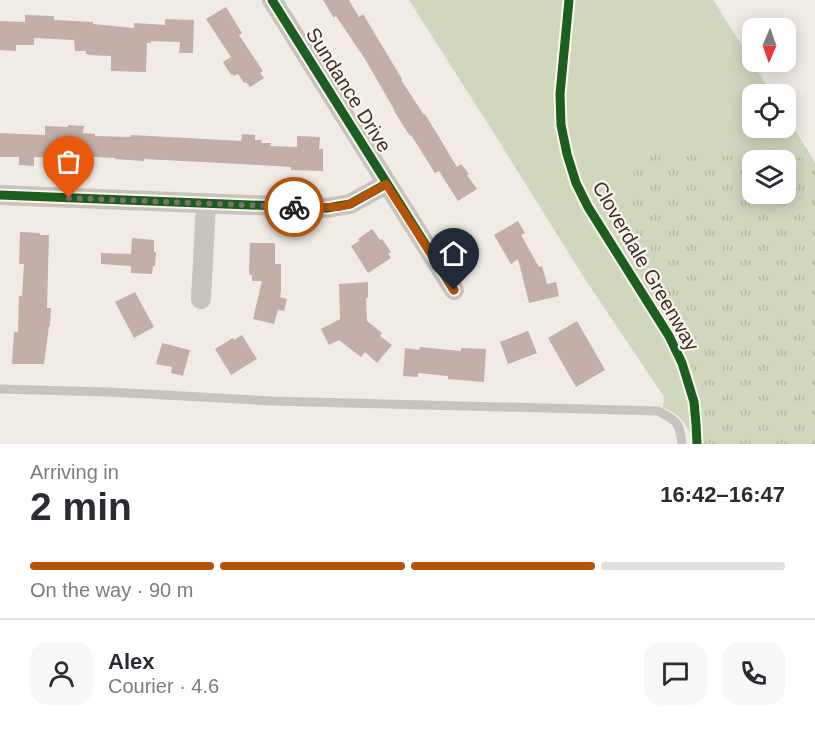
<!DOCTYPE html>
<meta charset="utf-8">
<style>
:root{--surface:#fff;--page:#f7f7f7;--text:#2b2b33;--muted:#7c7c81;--line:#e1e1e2;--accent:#b45309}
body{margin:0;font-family:Arial,sans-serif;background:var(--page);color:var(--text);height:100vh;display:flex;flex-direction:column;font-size:22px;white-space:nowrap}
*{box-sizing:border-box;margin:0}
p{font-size:20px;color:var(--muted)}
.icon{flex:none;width:33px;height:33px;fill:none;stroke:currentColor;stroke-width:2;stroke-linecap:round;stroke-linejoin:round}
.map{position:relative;height:444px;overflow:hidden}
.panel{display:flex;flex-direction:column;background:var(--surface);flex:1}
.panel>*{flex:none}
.needle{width:39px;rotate:182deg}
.buttons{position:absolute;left:742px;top:18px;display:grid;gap:12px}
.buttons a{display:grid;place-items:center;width:54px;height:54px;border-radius:12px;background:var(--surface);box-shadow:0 3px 15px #0003;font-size:30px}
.pin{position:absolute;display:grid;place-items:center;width:51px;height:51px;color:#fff;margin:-62px -26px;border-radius:50% 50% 50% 0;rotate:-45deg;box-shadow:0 0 6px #0007}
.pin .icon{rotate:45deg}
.courier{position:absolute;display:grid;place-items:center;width:60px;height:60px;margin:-30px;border:4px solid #b45309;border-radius:50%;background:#fff;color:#222;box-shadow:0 2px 8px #0007}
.summary em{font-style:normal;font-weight:700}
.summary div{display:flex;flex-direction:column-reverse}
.summary{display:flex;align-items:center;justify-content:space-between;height:102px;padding:0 30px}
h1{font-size:39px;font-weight:700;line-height:45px}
.bar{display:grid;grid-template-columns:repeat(4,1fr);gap:9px 6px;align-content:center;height:72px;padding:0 30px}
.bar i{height:8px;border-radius:4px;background:var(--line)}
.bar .selected{background:var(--accent)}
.bar p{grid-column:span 4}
.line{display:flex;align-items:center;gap:15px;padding:0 30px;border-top:2px solid var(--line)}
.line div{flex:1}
.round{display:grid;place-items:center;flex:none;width:63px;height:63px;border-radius:18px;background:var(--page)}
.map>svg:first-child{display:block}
.grass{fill:url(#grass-tufts);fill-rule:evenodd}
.green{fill:#d1d6bf}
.building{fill:#c3afa7}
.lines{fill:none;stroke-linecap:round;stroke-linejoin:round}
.lane{stroke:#c9c3be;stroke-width:9}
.street{stroke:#c9c3be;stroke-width:20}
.cycleway-casing{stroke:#fbf5ee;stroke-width:13}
.cycleway{stroke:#1b5e20;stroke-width:9}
.done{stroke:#7a716c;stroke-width:6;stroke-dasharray:0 10.8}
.route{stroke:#b45309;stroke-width:8}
.labels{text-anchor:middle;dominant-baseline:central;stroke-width:4.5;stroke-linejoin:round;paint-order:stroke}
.street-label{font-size:20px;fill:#3b302b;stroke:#fbf5ee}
</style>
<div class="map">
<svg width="815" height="444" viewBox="0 0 815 444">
<defs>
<pattern id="grass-tufts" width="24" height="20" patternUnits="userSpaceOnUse" patternTransform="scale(1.5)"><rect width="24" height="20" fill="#d1d6bf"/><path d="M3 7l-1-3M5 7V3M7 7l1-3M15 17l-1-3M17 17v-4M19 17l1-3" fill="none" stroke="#b4b8a4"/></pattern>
</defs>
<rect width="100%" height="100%" fill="#f0ebe5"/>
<!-- grass -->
<path class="grass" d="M713 0 772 94H753V128H786V116L815 163V444H702V416L588 197ZM753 160H786V194H753Z"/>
<!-- green -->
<path class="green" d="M409 0H713L772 94H753V128H786V116L813 159 634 152 632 225 703 394 702 444H693C690 427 680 413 663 408L664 397 583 276 497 138Z"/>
<!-- building -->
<path class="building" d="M323 0H349L359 17 363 14 402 79 401 80 424 115 425 114 457 167 461 164 469 174 467 175 477 189 458 201 439 171 435 173 411 135 410 136 394 111H395L365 59 336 16 334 18Z
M226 7 242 33 239 35 263 71 260 73 264 78 250 87 246 82 244 83 238 74 234 76 232 74 231 75 223 62 231 57 206 19Z
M25 15 54 16V20L93 22V24L134 28V23L165 25V19L194 20 193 53H179L180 42 151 41V43H147L146 72 111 71V56L89 55 86 54V51H75L74 40 34 38V45H16V51L0 50V21L25 22Z
M68 125 84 126 83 133 95 134V136L131 137V135L241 141 242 134 255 135V140H262L261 143H271L270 146 297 147V136L320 137 319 149H323V171L291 170V167L240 164 144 159V161L115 159V158L56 155V158L34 157V166L19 165V157H0V133L45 135V126L68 127Z
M518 221 525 233 521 235 539 267 542 266 547 284 556 282 559 296 529 303 518 259 511 264 494 235Z
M372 229 380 240 382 239 391 252 388 254 391 258 368 273 351 246 359 241 358 239Z
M20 232 40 233V235H49L47 308H51L50 326H49L44 364H12L14 332H18L19 296H22L24 264H19Z
M132 238 154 240V252H156L155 266H153L152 274 131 273V266L101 264V253L131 254Z
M250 243H275V264H281V291L280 297 287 299 284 311 278 310 274 324 253 319 262 281H252V275H250L249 272Z
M368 282V298H366L367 321 382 333 380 336 392 345 377 363 365 352 361 357 339 340 329 345 321 329 340 319 339 284Z
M135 292 154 327 134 338 115 302Z
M577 321 605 370 576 387 548 338Z
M528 331 537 353 508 364 500 342Z
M242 335 257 359 231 375 215 349 233 338 234 340Z
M162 343 190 350 183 376 171 373 172 367 156 364Z
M420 347 461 351V348L486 349 484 382 448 379V376L418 373V377L403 376 405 348 419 350Z"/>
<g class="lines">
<!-- lane -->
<path class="lane" d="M0 389 109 392 272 401 658 411C676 420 680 422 682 444"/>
<!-- street -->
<path class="street" d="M272 0 454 290
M0 195 327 208 350 204 386 184
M201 299 206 204"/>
<!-- cycleway casing -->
<g class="cycleway-casing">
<path id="cycleway" d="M272 0 454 290
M569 0 560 94 561 125 567 154 576 183 588 207 669 336 682 363 694 402 696 424 697 444
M0 195 327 208 350 204 386 184"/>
</g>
<!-- cycleway -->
<use href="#cycleway" class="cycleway"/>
</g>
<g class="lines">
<!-- done -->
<path class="done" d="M69 198 294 207"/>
<!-- route -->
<path class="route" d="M294 207H338L350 204 386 184 454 290"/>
</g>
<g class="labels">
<!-- street labels -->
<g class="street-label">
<text transform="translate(349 90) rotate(58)">Sundance Drive</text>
<text transform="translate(646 266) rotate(60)">Cloverdale Greenway</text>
</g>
</g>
</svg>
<div class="buttons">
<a><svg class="needle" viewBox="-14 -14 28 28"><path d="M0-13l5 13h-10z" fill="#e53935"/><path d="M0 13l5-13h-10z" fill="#7c7c81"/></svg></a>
<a><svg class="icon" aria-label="locate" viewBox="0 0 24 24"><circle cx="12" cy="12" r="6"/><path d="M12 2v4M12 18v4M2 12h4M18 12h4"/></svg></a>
<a><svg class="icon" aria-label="layers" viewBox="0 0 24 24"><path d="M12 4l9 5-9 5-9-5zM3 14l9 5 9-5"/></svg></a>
</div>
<div class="pin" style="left:69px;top:198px;background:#ea580c"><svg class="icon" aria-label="bag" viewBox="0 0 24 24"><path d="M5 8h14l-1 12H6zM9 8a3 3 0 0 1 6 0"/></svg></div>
<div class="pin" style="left:454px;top:290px;background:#1f2937"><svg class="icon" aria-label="home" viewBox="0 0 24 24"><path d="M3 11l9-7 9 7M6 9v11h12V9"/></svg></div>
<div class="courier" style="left:294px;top:207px"><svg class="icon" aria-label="bike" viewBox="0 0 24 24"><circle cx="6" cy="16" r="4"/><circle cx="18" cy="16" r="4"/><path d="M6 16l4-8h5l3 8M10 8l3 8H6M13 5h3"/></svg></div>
</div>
<section class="panel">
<div class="summary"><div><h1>2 min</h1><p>Arriving in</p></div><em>16:42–16:47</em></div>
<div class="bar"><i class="selected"></i><i class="selected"></i><i class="selected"></i><i></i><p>On the way · 90 m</p></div>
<div class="line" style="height:108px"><a class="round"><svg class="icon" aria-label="person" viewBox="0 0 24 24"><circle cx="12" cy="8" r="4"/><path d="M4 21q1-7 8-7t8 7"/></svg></a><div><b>Alex</b><p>Courier · 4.6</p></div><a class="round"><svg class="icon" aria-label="chat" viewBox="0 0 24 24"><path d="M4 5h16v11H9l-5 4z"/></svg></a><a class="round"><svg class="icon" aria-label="phone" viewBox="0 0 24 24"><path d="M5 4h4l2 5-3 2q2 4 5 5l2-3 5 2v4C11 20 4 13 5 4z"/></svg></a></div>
</section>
